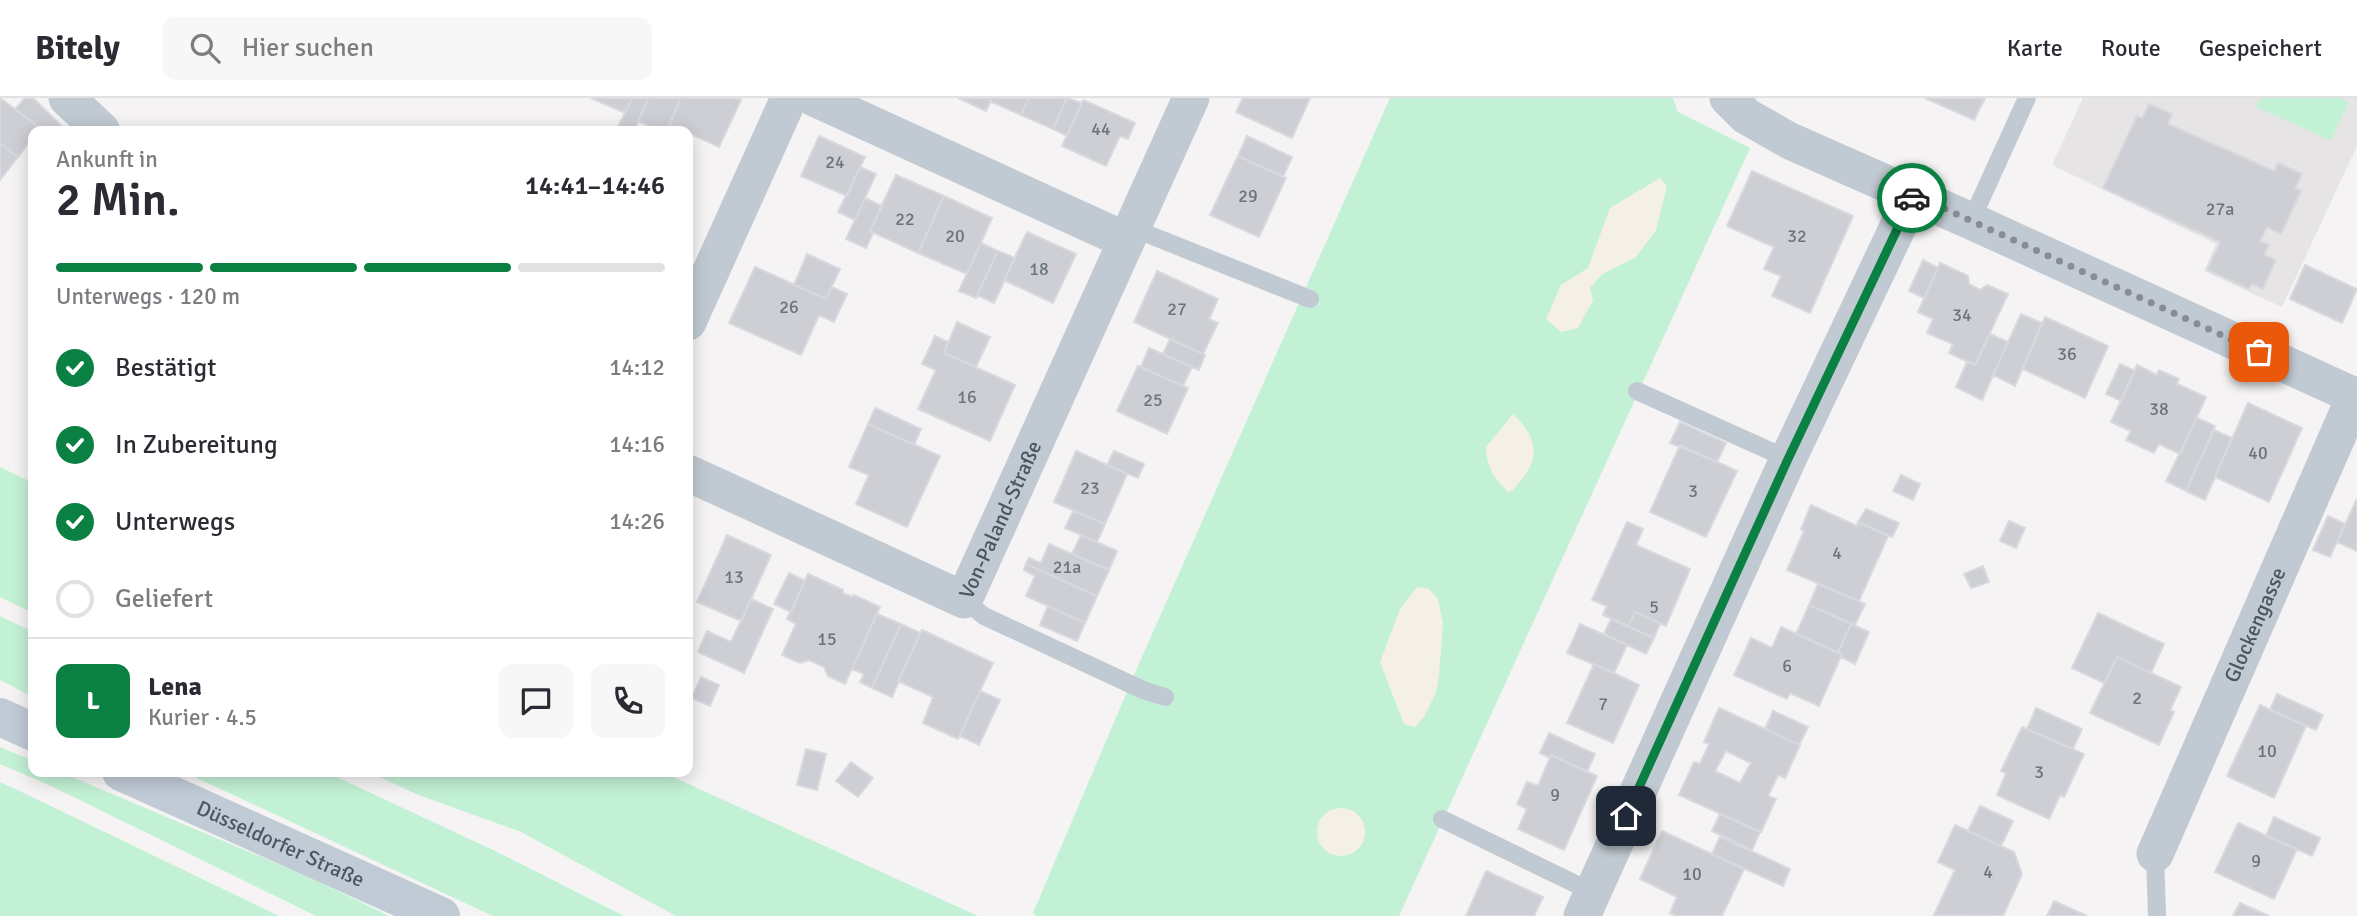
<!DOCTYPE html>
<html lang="de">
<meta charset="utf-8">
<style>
:root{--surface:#fff;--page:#f7f7f7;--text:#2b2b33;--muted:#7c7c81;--line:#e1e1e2;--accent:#0b8043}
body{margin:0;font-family:Signika,sans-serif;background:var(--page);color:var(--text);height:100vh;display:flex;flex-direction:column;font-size:26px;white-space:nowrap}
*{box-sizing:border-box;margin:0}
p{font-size:23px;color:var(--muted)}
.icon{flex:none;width:38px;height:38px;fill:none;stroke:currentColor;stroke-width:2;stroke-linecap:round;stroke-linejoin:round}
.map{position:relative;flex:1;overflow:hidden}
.side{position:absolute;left:28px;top:28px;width:665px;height:651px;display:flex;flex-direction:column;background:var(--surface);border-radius:14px;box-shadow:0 4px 18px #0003}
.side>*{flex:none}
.pin{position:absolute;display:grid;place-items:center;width:60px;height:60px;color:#fff;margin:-30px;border-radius:14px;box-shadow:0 4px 10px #0006}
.courier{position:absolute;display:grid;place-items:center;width:70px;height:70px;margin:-35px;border:5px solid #0b8043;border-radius:50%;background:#fff;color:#222;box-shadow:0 2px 9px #0007}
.headline em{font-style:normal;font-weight:600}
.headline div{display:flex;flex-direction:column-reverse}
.headline{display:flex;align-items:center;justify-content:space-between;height:119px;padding:0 28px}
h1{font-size:46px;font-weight:600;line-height:52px}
.bar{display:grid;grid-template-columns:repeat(4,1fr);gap:10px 7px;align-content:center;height:84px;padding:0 28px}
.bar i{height:9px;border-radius:5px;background:var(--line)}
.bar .on{background:var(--accent)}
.bar p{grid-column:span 4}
.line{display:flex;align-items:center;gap:18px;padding:0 28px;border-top:2px solid var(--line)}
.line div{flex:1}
.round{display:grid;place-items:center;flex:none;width:74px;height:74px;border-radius:14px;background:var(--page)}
ol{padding:0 28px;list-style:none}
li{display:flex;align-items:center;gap:21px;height:77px}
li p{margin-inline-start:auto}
li .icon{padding:7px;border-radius:50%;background:var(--accent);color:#fff;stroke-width:4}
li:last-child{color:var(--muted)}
li i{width:38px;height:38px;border:4px solid var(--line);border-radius:50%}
header{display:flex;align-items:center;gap:42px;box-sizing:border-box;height:98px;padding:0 35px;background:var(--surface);border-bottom:2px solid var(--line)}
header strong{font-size:33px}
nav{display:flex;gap:38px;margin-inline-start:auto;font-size:24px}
.search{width:490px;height:63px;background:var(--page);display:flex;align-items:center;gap:18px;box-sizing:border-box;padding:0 24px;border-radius:14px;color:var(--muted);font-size:26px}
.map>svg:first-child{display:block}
.education{fill:#e6e4e5}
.green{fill:#c3f1d5}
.sand{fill:#f5f0e5}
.building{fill:#cdcfd5;stroke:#d7d9de;stroke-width:2;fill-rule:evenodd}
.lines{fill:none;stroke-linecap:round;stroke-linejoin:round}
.lane{stroke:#c1cad2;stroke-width:18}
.street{stroke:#c1cad2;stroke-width:37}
.secondary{stroke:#c1cbd6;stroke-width:38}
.done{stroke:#868d94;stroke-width:7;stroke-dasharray:0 12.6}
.route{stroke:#0b8043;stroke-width:9}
.labels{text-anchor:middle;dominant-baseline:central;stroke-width:5;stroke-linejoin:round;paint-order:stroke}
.number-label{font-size:18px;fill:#6b747e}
.street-label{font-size:21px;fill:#4a5661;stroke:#fff}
</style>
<header>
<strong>Bitely</strong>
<div class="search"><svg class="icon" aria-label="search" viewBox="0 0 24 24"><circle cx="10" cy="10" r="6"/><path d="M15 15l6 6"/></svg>Hier suchen</div>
<nav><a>Karte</a><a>Route</a><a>Gespeichert</a></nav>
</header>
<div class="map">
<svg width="2357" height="818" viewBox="0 0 2357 818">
<rect width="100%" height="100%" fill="#f5f3f3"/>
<!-- education -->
<path class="education" d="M2083 0H2357V48L2282 209 2204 173 2216 146 2052 67Z"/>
<!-- green -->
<path class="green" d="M1390 0H1673L1678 14 1750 50 1399 818H1036L1033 815 1137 570Z
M2260 0H2340L2349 4 2331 43 2256 9Z
M0 369 33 385V515L0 499Z
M0 518 33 534V599L0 582Z
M0 649 33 663V674H60L309 779 389 818H316L49 687 0 666Z
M184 674H326L493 752 624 818H493Z
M369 674H662L978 818H676L521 734 416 696Z
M0 684 28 697 279 818H0Z"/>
<!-- sand -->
<path class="sand" d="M1660 80 1667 88 1656 132 1636 159 1601 177 1590 190 1593 202 1578 230 1561 234 1546 221 1561 187 1588 170 1610 110Z
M1513 316C1544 345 1538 368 1509 395 1494 380 1487 370 1486 349Z
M1417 489 1429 491 1438 501 1443 525 1439 577 1436 595 1424 619 1415 629 1404 626 1380 564 1400 511Z
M1317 734a24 24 0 1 1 48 0a24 24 0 1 1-48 0Z"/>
<!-- building -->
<path class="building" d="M0 0 40 30 38 33H33V39L18 59 0 45Z
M25 0H33L65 31 62 33H44L15 11Z
M591 0H632L625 15Z
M632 0H649L634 33H622L617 31Z
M649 0H681L667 33H660L638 23Z
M681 0H736L741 2 719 49 669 26Z
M958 0H992L986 13Z
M992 0H1029L1021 17 990 3Z
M1029 0H1067L1053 31 1021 17Z
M1067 0 1082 5 1067 38 1053 31Z
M1310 0 1292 40 1236 14 1243 0Z
M1925 0H1985L1974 22Z
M1083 2 1135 25 1128 41 1120 38 1106 68 1062 48Z
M2149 6 2172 16 2168 26 2274 73 2278 65 2302 76 2295 90 2301 93 2281 136 2267 129 2260 143 2269 147 2264 157 2276 162 2263 191 2252 186 2249 191 2207 172 2220 144 2103 90 2137 18 2142 20Z
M819 38 865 59 847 98 801 78Z
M1247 38 1292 59 1283 79 1238 58Z
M0 45 18 59 0 82Z
M1238 58 1286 80 1259 139 1210 117Z
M860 69 876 76 855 122 838 114Z
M1752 73 1853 118 1810 215 1772 198 1781 178 1764 171 1774 149 1727 128Z
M896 77 944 98 918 155 870 133Z
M944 98 992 120 967 176 918 155Z
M865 100 882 108 870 133 873 135 866 150 846 141Z
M1027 134 1076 156 1053 205 1004 182Z
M981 145 998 153 976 200 959 193Z
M998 153 1015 160 994 205 977 197Z
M807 156 840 171 826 201 794 187Z
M1923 162 1938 170 1924 200 1909 193Z
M1940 165 1968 178 1969 186 1980 192 1987 187 2008 196 1975 267 1949 255 1953 246 1927 235 1933 221 1918 214Z
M2305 167 2357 191 2342 225 2290 201Z
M755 169 826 201 832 189 847 196 834 224 819 217 801 257 729 225Z
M1157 173 1218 201 1209 221 1218 225 1203 256 1134 224Z
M2021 216 2042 225 2015 288 1993 277Z
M2045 219 2108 248 2085 300 2023 271Z
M957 224 990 239 976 269 944 255Z
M1990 236 2008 244 1982 302 1956 289 1967 264 1975 267Z
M935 238 948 244 944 255 1015 287 990 343 918 311 936 272 922 266Z
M1170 241 1205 257 1199 272 1163 256Z
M1149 250 1192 269 1183 288 1141 269Z
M2120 266 2135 273 2121 303 2106 296Z
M2137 267 2157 277 2159 272 2179 281 2177 286 2206 299 2180 356 2159 346 2154 355 2126 342 2131 333 2111 324Z
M1138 268 1188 290 1167 336 1117 313Z
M2248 305 2302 330 2269 404 2215 379Z
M875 310 921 331 914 347 868 326Z
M2197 320 2215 328 2186 393 2166 383Z
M1680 324 1726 345 1717 364 1670 345Z
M868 326 940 358 907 429 856 406 869 377 849 369Z
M2214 332 2232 340 2205 402 2186 393Z
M1680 347 1737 373 1706 439 1650 414Z
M1076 353 1127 376 1105 426 1054 404Z
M1114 353 1144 366 1138 380 1107 367Z
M1901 377 1920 386 1913 402 1893 393Z
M2357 401V453L2337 444Z
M1811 407 1857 428 1858 424 1888 438 1859 503 1787 472 1804 433 1801 431Z
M1866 411 1899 425 1892 439 1858 424Z
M1073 413 1105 426 1097 444 1065 430Z
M2328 418 2345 426 2330 459 2313 452Z
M2009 423 2025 430 2016 450 2000 443Z
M1627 424 1643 431 1636 447 1690 471 1666 528 1635 514 1628 528 1603 517 1607 508 1592 502Z
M727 437 771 457 741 523 697 504Z
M1081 437 1117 453 1109 472 1072 456Z
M1049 446 1109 472 1097 498 1026 466 1029 460 1041 465Z
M1026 466 1097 498 1085 525 1026 498 1035 478 1024 472Z
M1983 468 1989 484 1971 490 1964 476Z
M789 475 805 483 791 514 774 506Z
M808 476 843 492V495L852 499 854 497 880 509 845 586 828 578 824 569 809 562 800 565 782 557 796 526 787 521Z
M1818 486 1865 506 1855 527 1809 507Z
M751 501 773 511 744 575 698 554 707 533 731 544Z
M1809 507 1851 526 1838 555 1796 536Z
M1048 508 1085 525 1077 543 1040 527Z
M1635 514 1660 525 1654 540 1628 528Z
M2098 515 2164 546 2151 575 2117 559 2104 585 2072 570Z
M877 516 901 526 872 590 860 584 864 576 852 571Z
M1611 521 1654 540 1646 556 1604 536Z
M901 526 920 535 892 599 872 590Z
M1580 526 1627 547 1614 575 1567 555Z
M1851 526 1869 534 1855 566 1841 559 1842 556 1838 555Z
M1781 529 1842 556 1819 608 1790 595 1787 601 1734 577 1751 540 1772 550Z
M922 532 993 565 958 641 923 625 933 599 898 583Z
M2117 559 2181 589 2170 612 2174 614 2159 647 2090 615Z
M1594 566 1639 587 1613 645 1567 625Z
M701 579 719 587 710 608 692 600Z
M980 593 1000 602 979 647 960 638Z
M2277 596 2323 617 2316 632 2270 612Z
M2260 607 2306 628 2274 700 2227 678Z
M1719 610 1800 647 1785 680 1778 677 1768 698 1776 701 1761 734 1679 697 1694 664 1700 666 1709 646 1704 644ZM1726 653 1751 665 1740 685 1715 673Z
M2036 610 2082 631 2073 651 2027 631Z
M1773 613 1808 629 1799 647 1765 631Z
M2022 629 2084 656 2064 699 2060 697 2049 721 1997 697 2006 675 2001 673Z
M1549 635 1595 656 1587 674 1551 657 1550 660 1540 655Z
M806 651 826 656 817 692 797 687Z
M1551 657 1597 678 1564 752 1518 731 1527 711 1517 706 1527 684 1538 688Z
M851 664 873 680 858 699 836 683Z
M1980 708 2013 723 2001 748 1968 733Z
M1720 716 1760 734 1752 752 1712 733Z
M2274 719 2320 740 2312 758 2266 738Z
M2238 725 2297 751 2274 801 2215 774Z
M1955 727 2014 754 2022 776 2003 818 1934 817 1955 772 1938 764Z
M1662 733 1744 771 1722 818H1676L1670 815 1677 799 1640 781Z
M1720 739 1790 771 1783 788 1712 756Z
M1486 773 1543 799 1534 818H1466Z
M2054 803 2087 818H2047Z
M2240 805 2269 818H2233Z"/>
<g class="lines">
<!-- lane -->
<path class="lane" d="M1971 123 2027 0
M1130 129 1310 201
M1637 293 1788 361
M964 502 984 518 1143 592 1165 599
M1442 721 1592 794
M2155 756 2157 818"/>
<!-- street -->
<g class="street">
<path d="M67 0 102 33"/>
<path d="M814 0 1125 142"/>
<path d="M1728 0 1746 18 1790 43 1971 123 2357 299"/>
<path d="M688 224 789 0"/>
<path id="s1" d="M688 375 964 502 1191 0"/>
<path id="s2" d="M2155 756 2355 298"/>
<path d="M1582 818 1788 361 1913 97"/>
</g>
<!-- secondary -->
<g class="secondary">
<path d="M0 619 33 634"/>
<path id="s3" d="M121 674 441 818"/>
</g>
</g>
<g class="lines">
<!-- done -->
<path class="done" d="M1912 100 1913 97 1952 114 2259 254"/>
<!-- route -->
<path class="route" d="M1626 718 1788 361 1912 100"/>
</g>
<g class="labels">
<!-- number labels -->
<g class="number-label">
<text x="1101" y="31">44</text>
<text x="835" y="64">24</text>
<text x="1248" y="98">29</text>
<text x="2220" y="111">27a</text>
<text x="905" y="121">22</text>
<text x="955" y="138">20</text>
<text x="1797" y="138">32</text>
<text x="1039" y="171">18</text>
<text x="789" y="209">26</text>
<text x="1177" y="211">27</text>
<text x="1962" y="217">34</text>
<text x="2067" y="256">36</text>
<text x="967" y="299">16</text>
<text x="1153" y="302">25</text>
<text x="2159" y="311">38</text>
<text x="2258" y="355">40</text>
<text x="1090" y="390">23</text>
<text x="1693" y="393">3</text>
<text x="1837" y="455">4</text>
<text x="1067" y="469">21a</text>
<text x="734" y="479">13</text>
<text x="1654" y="509">5</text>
<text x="827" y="541">15</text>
<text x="1787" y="568">6</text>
<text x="2137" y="600">2</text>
<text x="1603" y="606">7</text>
<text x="2267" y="653">10</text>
<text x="2039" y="674">3</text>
<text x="1555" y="697">9</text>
<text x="2256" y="763">9</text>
<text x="1988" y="774">4</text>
<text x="1692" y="776">10</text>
</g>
<!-- street labels -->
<g class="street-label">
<text stroke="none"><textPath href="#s1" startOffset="392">Von-Paland-Straße</textPath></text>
<text stroke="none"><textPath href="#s2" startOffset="250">Glockengasse</textPath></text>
<text stroke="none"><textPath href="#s3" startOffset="175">Düsseldorfer Straße</textPath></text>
</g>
</g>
</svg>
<div class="pin" style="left:2259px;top:254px;background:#ea580c"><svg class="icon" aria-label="bag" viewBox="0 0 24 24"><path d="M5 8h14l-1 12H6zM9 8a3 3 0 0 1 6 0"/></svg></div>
<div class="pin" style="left:1626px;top:718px;background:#1f2937"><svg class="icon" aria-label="home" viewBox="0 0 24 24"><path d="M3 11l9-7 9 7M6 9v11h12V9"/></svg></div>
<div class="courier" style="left:1912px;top:100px"><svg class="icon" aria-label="car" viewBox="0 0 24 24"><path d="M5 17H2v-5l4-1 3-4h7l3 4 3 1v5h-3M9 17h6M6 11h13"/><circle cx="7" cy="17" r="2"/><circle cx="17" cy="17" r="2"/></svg></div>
<section class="side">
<div class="headline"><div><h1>2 Min.</h1><p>Ankunft in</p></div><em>14:41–14:46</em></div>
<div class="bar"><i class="on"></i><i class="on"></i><i class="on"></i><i></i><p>Unterwegs · 120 m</p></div>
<ol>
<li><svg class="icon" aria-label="check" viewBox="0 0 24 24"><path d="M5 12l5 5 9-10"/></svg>Bestätigt<p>14:12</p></li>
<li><svg class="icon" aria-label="check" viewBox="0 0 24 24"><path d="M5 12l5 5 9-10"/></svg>In Zubereitung<p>14:16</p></li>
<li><svg class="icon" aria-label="check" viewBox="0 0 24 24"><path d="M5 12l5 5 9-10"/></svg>Unterwegs<p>14:26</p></li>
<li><i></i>Geliefert</li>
</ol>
<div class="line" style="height:126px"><b class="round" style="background:var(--accent);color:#fff">L</b><div><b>Lena</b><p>Kurier · 4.5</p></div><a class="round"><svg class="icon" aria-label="chat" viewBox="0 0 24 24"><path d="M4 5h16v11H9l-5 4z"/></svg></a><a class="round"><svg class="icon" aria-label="phone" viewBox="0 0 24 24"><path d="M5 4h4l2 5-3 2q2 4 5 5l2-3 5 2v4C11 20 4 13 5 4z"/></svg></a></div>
</section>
</div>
